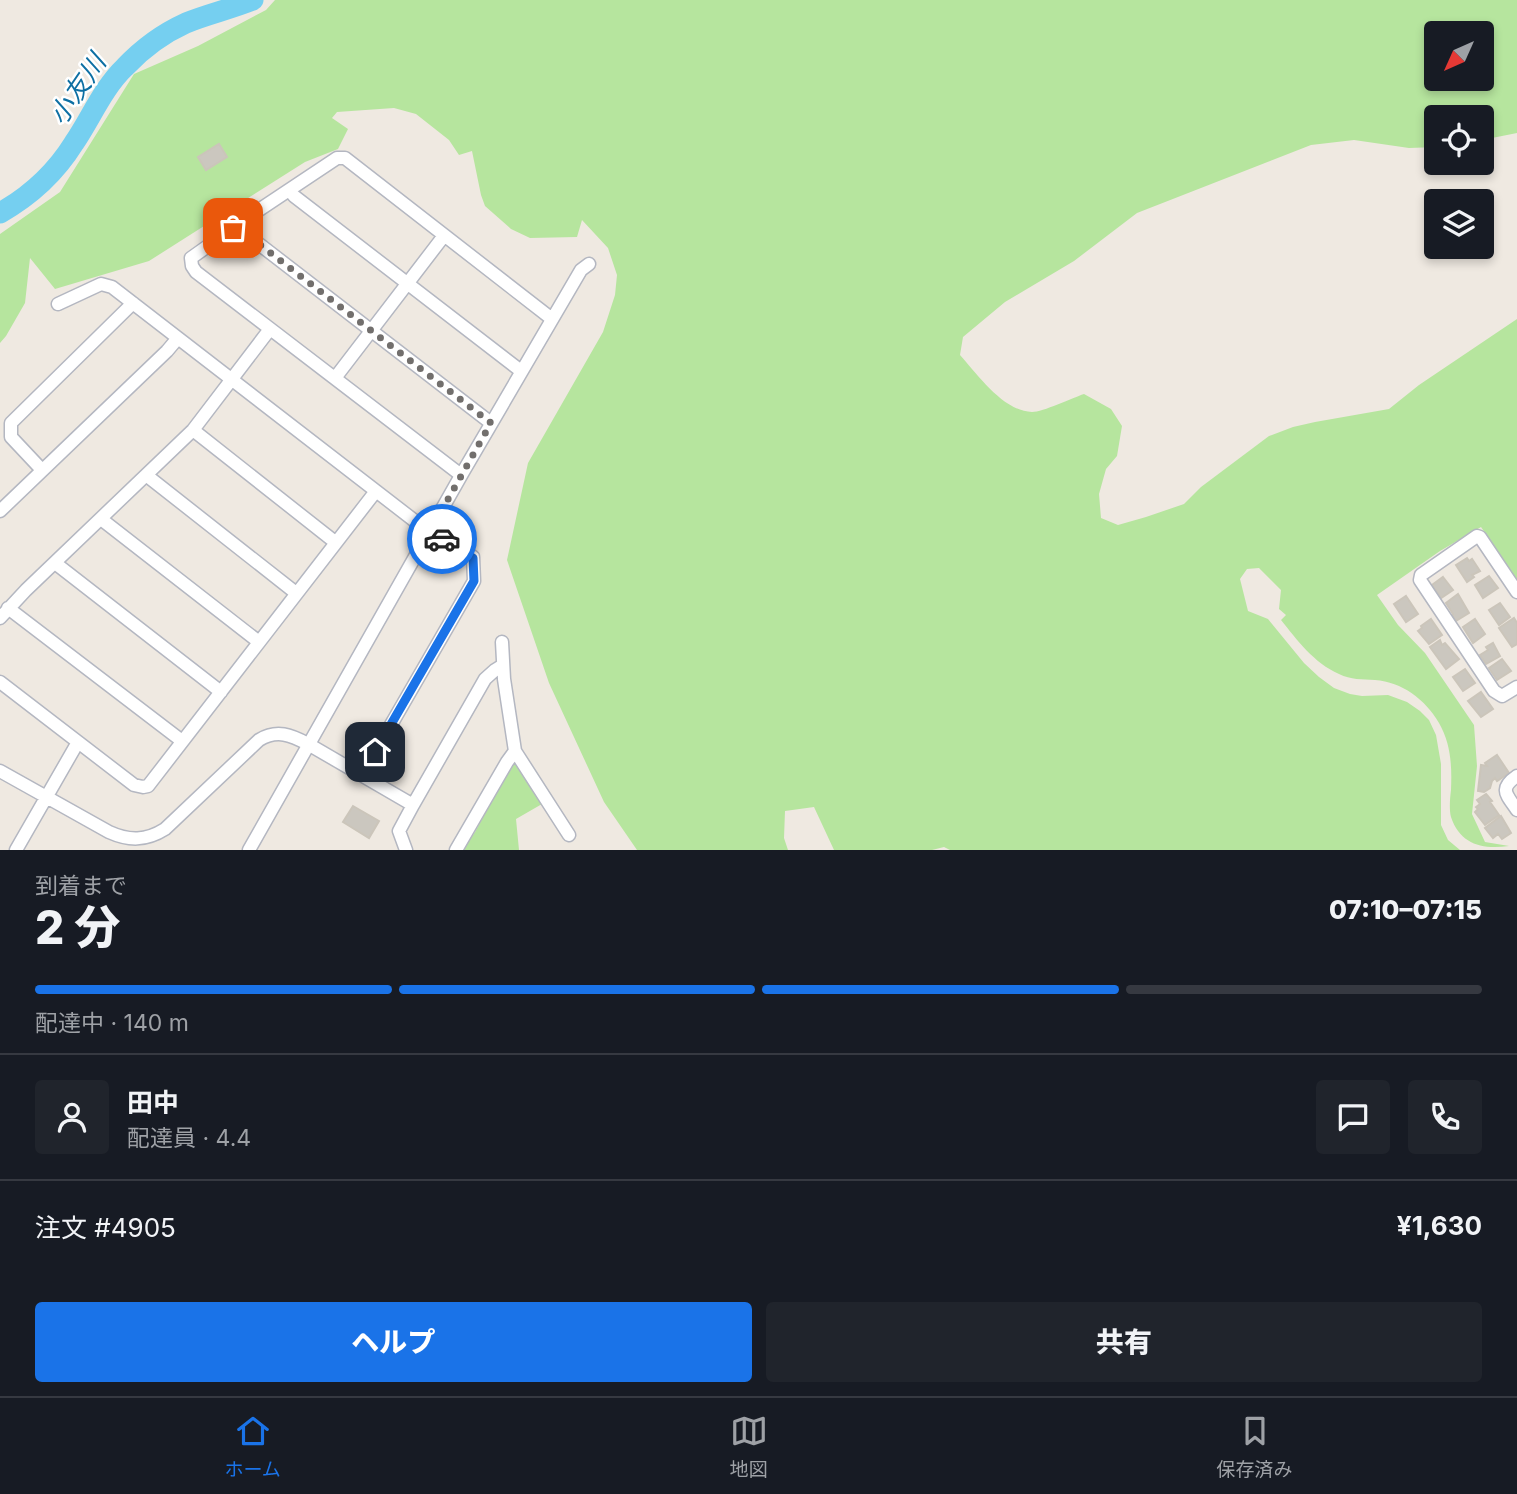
<!DOCTYPE html>
<html lang="ja">
<meta charset="utf-8">
<style>
:root{--surface:#171b24;--page:#20242c;--text:#f1f3f6;--muted:#9ea1a6;--line:#363941;--accent:#1a73e8}
body{margin:0;font-family:Inter,"Noto Sans JP",sans-serif;background:var(--page);color:var(--text);height:100vh;display:flex;flex-direction:column;font-size:26px;white-space:nowrap}
*{box-sizing:border-box;margin:0}
p{font-size:23px;color:var(--muted)}
.icon{flex:none;width:38px;height:38px;fill:none;stroke:currentColor;stroke-width:2;stroke-linecap:round;stroke-linejoin:round}
.map{position:relative;height:850px;overflow:hidden}
.sheet{display:flex;flex-direction:column;background:var(--surface);flex:1}
.sheet>*{flex:none}
.needle{width:46px;rotate:225deg}
.buttons{position:absolute;left:1424px;top:21px;display:grid;gap:14px}
.buttons a{display:grid;place-items:center;width:70px;height:70px;border-radius:7px;background:var(--surface);box-shadow:0 4px 10px #0003;font-size:35px}
.pin{position:absolute;display:grid;place-items:center;width:60px;height:60px;color:#fff;margin:-30px;border-radius:14px;box-shadow:0 4px 10px #0006}
.courier{position:absolute;display:grid;place-items:center;width:70px;height:70px;margin:-35px;border:5px solid #1a73e8;border-radius:50%;background:#fff;color:#222;box-shadow:0 2px 9px #0007}
.headline em{font-style:normal;font-weight:800}
.headline div{display:flex;flex-direction:column-reverse}
.headline{display:flex;align-items:center;justify-content:space-between;height:119px;padding:0 35px}
h1{font-size:46px;font-weight:800;line-height:52px}
.bar{display:grid;grid-template-columns:repeat(4,1fr);gap:10px 7px;align-content:center;height:84px;padding:0 35px}
.bar i{height:9px;border-radius:5px;background:var(--line)}
.bar .selected{background:var(--accent)}
.bar p{grid-column:span 4}
.line{display:flex;align-items:center;gap:18px;padding:0 35px;border-top:2px solid var(--line)}
.line div{flex:1}
.round{display:grid;place-items:center;flex:none;width:74px;height:74px;border-radius:7px;background:var(--page)}
.cta{display:flex;gap:14px;margin-top:auto;padding:14px 35px}
.cta a{flex:1;height:80px;border-radius:7px;background:var(--accent);color:#fff;font-size:28px;font-weight:800;line-height:80px;text-align:center}
.cta a+a{background:var(--page);color:var(--text)}
.dock{display:flex;justify-content:space-around;align-items:center;height:98px;border-top:2px solid var(--line);background:var(--surface);font-size:19px;color:var(--muted)}
.dock a{display:grid;justify-items:center;gap:4px}
.dock .selected{color:var(--accent)}
.map>svg:first-child{display:block}
.green{fill:#b6e59e;fill-rule:evenodd}
.lines{fill:none;stroke-linecap:round;stroke-linejoin:round}
.river{stroke:#75cff0;stroke-width:21}
.building{fill:#cbc7bf;stroke:#cbc5ba;stroke-width:2}
.minor-casing{stroke:#b4b7c1;stroke-width:15}
.minor{stroke:#fff;stroke-width:12}
.done{stroke:#726f6d;stroke-width:7;stroke-dasharray:0 12.6}
.route{stroke:#1a73e8;stroke-width:9}
.labels{text-anchor:middle;dominant-baseline:central;stroke-width:5;stroke-linejoin:round;paint-order:stroke}
.water-label{font-size:26px;font-style:italic;fill:#0d6fa3;stroke:#fff}
</style>
<div class="map">
<svg width="1517" height="850" viewBox="0 0 1517 850">
<rect width="100%" height="100%" fill="#efe9e1"/>
<!-- green -->
<path class="green" d="M275 0H1517V133L1482 140V117H1437V147L1409 148 1354 140 1311 145 1137 213 1074 261 1005 302 963 337 960 355C978 375 1003 411 1032 412 1043 412 1072 398 1084 394L1111 409 1122 426 1117 456 1106 469 1099 494 1101 518 1118 525 1146 517 1184 504 1201 487 1269 436 1293 427 1315 422 1389 409 1419 385 1517 319V580L1481 527 1440 551 1377 595 1398 625 1425 653 1474 725 1477 766 1472 814 1485 842 1509 846C1482 850 1460 844 1451 817 1449 809 1450 798 1451 790 1452 766 1451 744 1439 723 1425 699 1402 682 1375 680 1362 679 1351 680 1339 674 1314 663 1297 640 1281 620L1286 615 1279 609 1281 590 1259 568 1247 569 1240 579 1248 611 1268 619 1304 663 1319 677 1334 688 1350 694 1362 696 1388 695 1407 702 1420 711 1429 720 1436 735 1441 764V825L1448 840 1460 850H950L944 847 932 850H834L814 807 785 811 784 838 788 850H637L604 802 549 683 507 560 528 463 603 332 615 295 617 275 608 248 582 220 577 237 530 238 511 229 485 206 481 195 472 151 459 155 449 140 416 114 394 108 337 112 332 118 348 129 338 149 305 162 149 261 55 289 30 258 25 303 6 336 0 343V234L60 192 134 74 198 46 266 10ZM1437 33H1482V79H1437Z
M513 765H517L520 767 542 804 516 819 519 850H463L475 832 509 769Z"/>
<g class="lines">
<!-- river -->
<path class="river" d="M0 213C30 196 56 172 74 143 91 118 103 88 125 67 142 49 164 33 186 23 208 14 231 9 253 0"/>
</g>
<!-- building -->
<path class="building" d="M219 144 227 157 206 170 198 157Z
M1467 558 1469 561 1472 559 1480 571 1472 575 1474 577 1467 582 1456 565Z
M1489 576 1498 588 1483 598 1475 585Z
M1443 577 1453 590 1441 598 1432 585Z
M1458 594 1469 613 1456 621 1452 615 1453 614 1446 603Z
M1406 596 1418 614 1406 622 1394 604Z
M1500 603 1510 617 1499 625 1489 610Z
M1514 618 1517 623V644L1512 647 1499 628Z
M1431 619 1442 635 1429 644 1418 631 1422 628 1421 626Z
M1475 619 1485 634 1473 643 1463 627Z
M1440 640 1442 645 1445 643 1459 659 1446 669 1430 647Z
M1493 643 1500 656 1486 664 1480 655 1488 650 1486 647Z
M1502 659 1511 671 1497 680 1489 668Z
M1465 669 1475 683 1463 691 1453 677Z
M1481 692 1493 709 1481 717 1468 701Z
M1497 755 1509 773 1497 781 1495 778 1492 781 1490 788 1484 792 1478 791 1481 765 1487 766 1485 763Z
M1486 794 1492 801 1490 802 1499 815 1485 825 1475 812 1478 809 1476 807 1480 804 1477 800Z
M353 806 379 821 369 838 343 822Z
M1501 816 1511 833 1502 839 1498 834 1493 838 1485 828Z"/>
<g class="lines">
<!-- minor casing -->
<g class="minor-casing">
<path id="minor" d="M289 190 294 196 521 371
M238 224 246 234 491 423
M58 304 101 284 112 287 420 525 473 557 474 581 362 775
M335 378 443 237
M193 430 335 542
M42 470 11 437V423L133 303
M146 475 296 593
M461 475 196 272 192 266 191 258 253 214 337 158H345L552 319
M0 511 167 351 178 338
M101 519 259 642
M55 563 221 692
M1517 592 1480 537 1477 536 1421 575 1420 580 1494 691 1502 696 1517 687
M8 608 182 741
M0 618 26 590 193 430 270 329
M502 642 504 679 515 751 569 835
M0 682 134 785 143 787 148 786 376 491
M0 771 109 832C129 841 146 841 165 829L259 740C277 729 291 735 308 744L413 805
M1517 776C1498 789 1507 795 1517 810
M16 850 78 742
M249 850 463 472 581 270 589 264
M406 850 399 831 413 805 485 679 495 670 503 665
M456 850 507 762 515 751"/>
</g>
<!-- minor -->
<use href="#minor" class="minor"/>
</g>
<g class="lines">
<!-- done -->
<path class="done" d="M233 228 238 224 246 234 491 423 430 531 442 539"/>
<!-- route -->
<path class="route" d="M375 752 474 581 473 558 442 539"/>
</g>
<g class="labels">
<!-- water labels -->
<g class="water-label">
<text transform="translate(77 89) rotate(-56)">小友川</text>
</g>
</g>
</svg>
<div class="buttons">
<a><svg class="needle" viewBox="-14 -14 28 28"><path d="M0-13l5 13h-10z" fill="#e53935"/><path d="M0 13l5-13h-10z" fill="#9ea1a6"/></svg></a>
<a><svg class="icon" aria-label="locate" viewBox="0 0 24 24"><circle cx="12" cy="12" r="6"/><path d="M12 2v4M12 18v4M2 12h4M18 12h4"/></svg></a>
<a><svg class="icon" aria-label="layers" viewBox="0 0 24 24"><path d="M12 4l9 5-9 5-9-5zM3 14l9 5 9-5"/></svg></a>
</div>
<div class="pin" style="left:233px;top:228px;background:#ea580c"><svg class="icon" aria-label="bag" viewBox="0 0 24 24"><path d="M5 8h14l-1 12H6zM9 8a3 3 0 0 1 6 0"/></svg></div>
<div class="pin" style="left:375px;top:752px;background:#1f2937"><svg class="icon" aria-label="home" viewBox="0 0 24 24"><path d="M3 11l9-7 9 7M6 9v11h12V9"/></svg></div>
<div class="courier" style="left:442px;top:539px"><svg class="icon" aria-label="car" viewBox="0 0 24 24"><path d="M5 17H2v-5l4-1 3-4h7l3 4 3 1v5h-3M9 17h6M6 11h13"/><circle cx="7" cy="17" r="2"/><circle cx="17" cy="17" r="2"/></svg></div>
</div>
<section class="sheet">
<div class="headline"><div><h1>2 分</h1><p>到着まで</p></div><em>07:10–07:15</em></div>
<div class="bar"><i class="selected"></i><i class="selected"></i><i class="selected"></i><i></i><p>配達中 · 140 m</p></div>
<div class="line" style="height:126px"><a class="round"><svg class="icon" aria-label="person" viewBox="0 0 24 24"><circle cx="12" cy="8" r="4"/><path d="M4 21q1-7 8-7t8 7"/></svg></a><div><b>田中</b><p>配達員 · 4.4</p></div><a class="round"><svg class="icon" aria-label="chat" viewBox="0 0 24 24"><path d="M4 5h16v11H9l-5 4z"/></svg></a><a class="round"><svg class="icon" aria-label="phone" viewBox="0 0 24 24"><path d="M5 4h4l2 5-3 2q2 4 5 5l2-3 5 2v4C11 20 4 13 5 4z"/></svg></a></div>
<div class="line" style="height:91px"><div>注文 #4905</div><b>¥1,630</b></div>
<div class="cta"><a>ヘルプ</a><a>共有</a></div>
</section>
<nav class="dock">
<a class="selected"><svg class="icon" aria-label="home" viewBox="0 0 24 24"><path d="M3 11l9-7 9 7M6 9v11h12V9"/></svg>ホーム</a>
<a><svg class="icon" aria-label="map" viewBox="0 0 24 24"><path d="M3 6l6-2 6 2 6-2v14l-6 2-6-2-6 2zM9 4v14M15 6v14"/></svg>地図</a>
<a><svg class="icon" aria-label="saved" viewBox="0 0 24 24"><path d="M7 4h10v16l-5-4-5 4z"/></svg>保存済み</a>
</nav>
